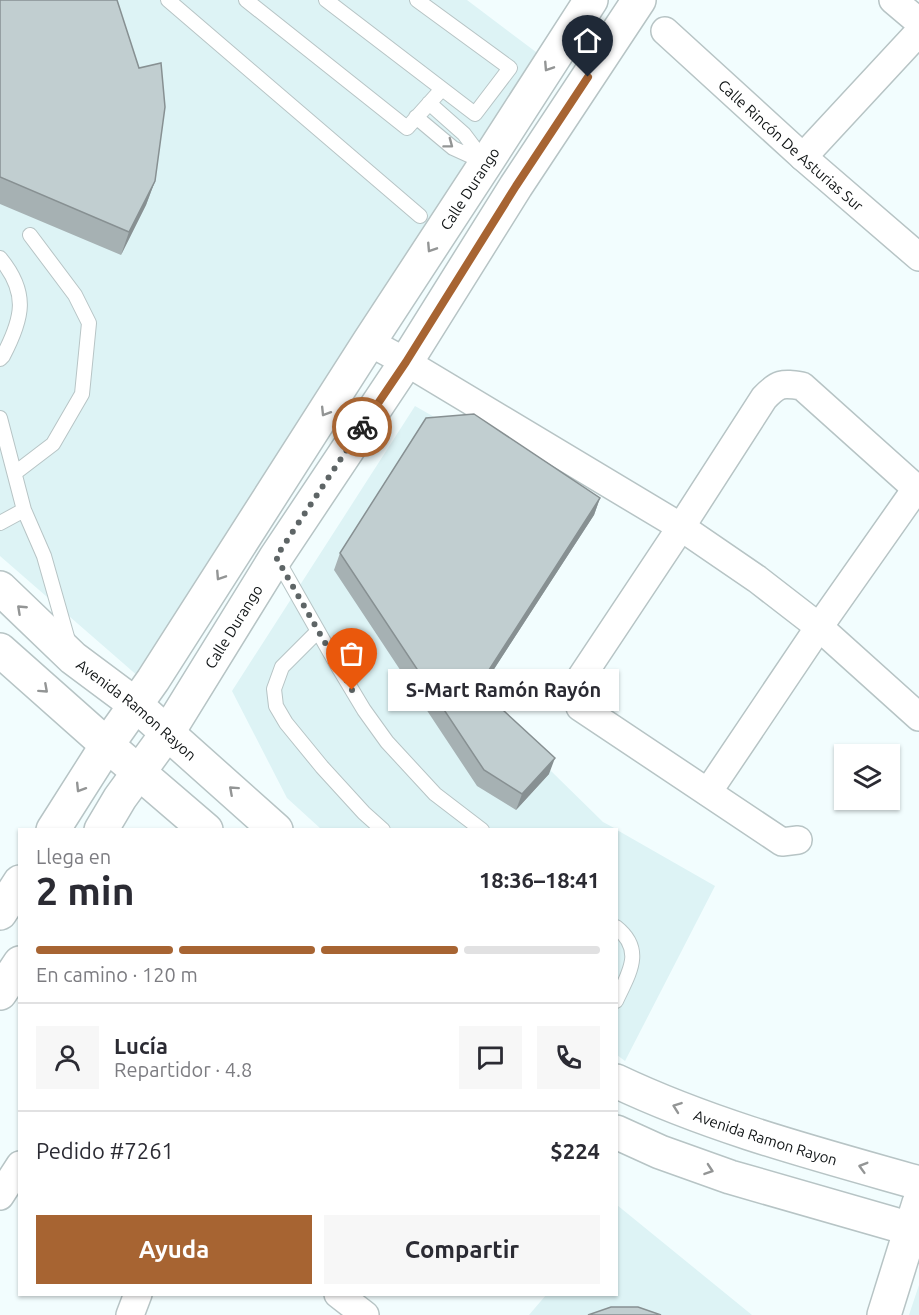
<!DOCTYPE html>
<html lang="es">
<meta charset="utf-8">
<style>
:root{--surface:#fff;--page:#f7f7f7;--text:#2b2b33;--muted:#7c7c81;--line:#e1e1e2;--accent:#a76432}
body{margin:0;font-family:Ubuntu,sans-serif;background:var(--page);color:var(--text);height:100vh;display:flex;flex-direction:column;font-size:22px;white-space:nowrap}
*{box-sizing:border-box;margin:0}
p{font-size:20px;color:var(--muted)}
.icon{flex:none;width:33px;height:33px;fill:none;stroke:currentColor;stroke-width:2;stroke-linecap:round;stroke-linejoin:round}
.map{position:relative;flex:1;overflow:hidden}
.panel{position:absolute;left:18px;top:828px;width:600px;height:468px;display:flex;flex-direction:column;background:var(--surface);border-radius:0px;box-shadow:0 2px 4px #0004}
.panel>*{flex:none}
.tools{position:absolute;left:834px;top:744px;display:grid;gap:12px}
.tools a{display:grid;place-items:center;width:66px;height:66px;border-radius:0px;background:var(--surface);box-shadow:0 2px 4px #0004;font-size:30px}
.pin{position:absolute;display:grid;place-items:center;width:51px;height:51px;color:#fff;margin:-62px -26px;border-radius:50% 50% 50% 0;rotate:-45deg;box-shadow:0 0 6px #0007}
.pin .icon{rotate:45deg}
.courier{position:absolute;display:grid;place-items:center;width:60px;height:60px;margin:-30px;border:4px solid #a76432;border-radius:50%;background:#fff;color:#222;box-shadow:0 2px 8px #0007}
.bubble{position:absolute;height:42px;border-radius:0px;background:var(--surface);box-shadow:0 2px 4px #0004;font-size:20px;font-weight:700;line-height:42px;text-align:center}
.summary em{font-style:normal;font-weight:700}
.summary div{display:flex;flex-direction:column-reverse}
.summary{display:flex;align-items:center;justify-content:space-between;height:102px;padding:0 18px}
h1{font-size:39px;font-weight:700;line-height:45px}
.bar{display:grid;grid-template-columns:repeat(4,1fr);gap:9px 6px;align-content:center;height:72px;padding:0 18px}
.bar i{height:8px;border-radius:4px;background:var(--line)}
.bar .active{background:var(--accent)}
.bar p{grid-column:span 4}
.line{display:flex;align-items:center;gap:15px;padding:0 18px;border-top:2px solid var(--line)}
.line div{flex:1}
.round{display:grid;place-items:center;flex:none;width:63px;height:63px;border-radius:0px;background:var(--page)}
.primary-button{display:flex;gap:12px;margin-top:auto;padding:12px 18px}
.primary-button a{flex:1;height:69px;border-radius:0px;background:var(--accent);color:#fff;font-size:24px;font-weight:700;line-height:69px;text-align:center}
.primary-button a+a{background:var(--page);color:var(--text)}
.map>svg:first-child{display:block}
.built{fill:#ddf3f5}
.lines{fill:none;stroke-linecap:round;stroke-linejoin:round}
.lane-casing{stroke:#b7c4c5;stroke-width:16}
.street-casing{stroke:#b7c4c5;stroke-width:30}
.secondary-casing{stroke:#b7c4c5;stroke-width:36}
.lane{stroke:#fff;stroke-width:14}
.street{stroke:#fff;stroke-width:27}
.secondary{stroke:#fff;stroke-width:33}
.wall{fill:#a6b1b3}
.shaded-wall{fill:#879092}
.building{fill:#c1ced0;stroke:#879092;stroke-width:1.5}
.oneway{stroke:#939595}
.done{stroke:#5e6566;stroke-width:6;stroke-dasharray:0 10.8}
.route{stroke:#a76432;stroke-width:8}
.labels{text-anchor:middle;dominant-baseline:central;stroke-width:6;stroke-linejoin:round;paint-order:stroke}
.street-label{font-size:15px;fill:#0f1314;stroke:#f2fdfe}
</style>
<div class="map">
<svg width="919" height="1315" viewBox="0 0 919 1315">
<rect width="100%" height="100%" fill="#f2fdfe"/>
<!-- built -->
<path class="built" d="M0 0H467L540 55 139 677 0 556Z
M415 406 595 509 473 703 551 771 603 822 616 829H321L287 798 232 691Z
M617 830 715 886 625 1061 617 1055Z
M617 1205 752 1315H529L546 1295 616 1294Z
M919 1285V1315H909Z"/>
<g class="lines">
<!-- lane casing -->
<g class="lane-casing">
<path id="lane" d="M168 0 420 216
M246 0 407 128 442 89
M326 0 475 114 510 68 417 0
M429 103 464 134 485 162
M416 117 453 148 486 163
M0 258C29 293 23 318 3 356L0 359
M0 418 24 510 44 556 69 644
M15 473 53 444 82 394 89 323 75 295 30 235
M0 523 24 510
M277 559 340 670 364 710 387 742 435 794 482 830
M318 631 282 667 274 689 276 706 286 723 322 767 364 813 383 830
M616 927C645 950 629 973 616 1001"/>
</g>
<!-- street casing -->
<g class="street-casing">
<g id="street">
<path d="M893 0 919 22"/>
<path id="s1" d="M665 31 803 157 919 257"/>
<path d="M803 157 919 32"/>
<path d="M369 342 406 362 681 527 757 579 819 627 919 717"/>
<path d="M708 792 819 627 916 489"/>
<path d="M798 840 782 842 580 707 576 692 580 679 681 527 764 398C778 383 782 383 802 386L919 491"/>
<path d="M0 1196 20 1165"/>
<path d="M338 1294 365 1315"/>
<path d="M130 1315 138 1294"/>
</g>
</g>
<!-- secondary casing -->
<g class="secondary-casing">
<g id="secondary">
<path id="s2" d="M0 588 73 658 136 705 276 830"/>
<path d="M0 650 107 745 206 830"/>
<path id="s3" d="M53 830 107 745 153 680 369 342 486 163 591 0"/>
<path id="s4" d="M101 830 120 798 168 732 276 557 406 362 516 186 639 0"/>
<path d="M0 913 20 882"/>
<path d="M0 993 20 963"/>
<path id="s5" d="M616 1081C713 1127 817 1154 919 1183"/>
<path d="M616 1132 660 1152 730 1177 911 1229 919 1230"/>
<path d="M884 1315 919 1203"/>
</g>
</g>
<!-- lane -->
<use href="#lane" class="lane"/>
<!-- street -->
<use href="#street" class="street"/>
<!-- secondary -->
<use href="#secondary" class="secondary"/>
</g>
<!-- wall -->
<path class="wall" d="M0 0 155 181 146 205 121 255 0 204Z
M600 498 594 515 481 689 549 774 516 810 477 786 334 570 340 553Z"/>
<!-- shaded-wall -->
<path class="shaded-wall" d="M155 181 146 205 121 255 129 232Z
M600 498 594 515 472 703 478 687Z
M555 758 549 774 516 810 522 794Z"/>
<!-- building -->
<path class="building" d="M0 0H117L139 68 161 63 165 107 155 181 129 232 0 177Z
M474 414 600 498 478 687 555 758 522 794 484 770 340 553 426 418Z
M611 1307H638L661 1315H588Z"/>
<!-- one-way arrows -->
<defs><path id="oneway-chevron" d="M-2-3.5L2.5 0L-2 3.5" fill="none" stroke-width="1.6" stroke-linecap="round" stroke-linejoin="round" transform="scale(1.5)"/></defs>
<g class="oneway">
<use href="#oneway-chevron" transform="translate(548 67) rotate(123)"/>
<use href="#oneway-chevron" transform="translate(449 144) rotate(37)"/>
<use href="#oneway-chevron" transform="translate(431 248) rotate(123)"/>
<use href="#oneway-chevron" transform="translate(325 412) rotate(122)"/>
<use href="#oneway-chevron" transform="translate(220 576) rotate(123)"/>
<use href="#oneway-chevron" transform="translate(21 609) rotate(-137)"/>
<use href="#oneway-chevron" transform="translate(44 689) rotate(42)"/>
<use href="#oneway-chevron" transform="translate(80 788) rotate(122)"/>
<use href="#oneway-chevron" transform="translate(233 790) rotate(-138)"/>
<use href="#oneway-chevron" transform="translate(677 1107) rotate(-160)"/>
<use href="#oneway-chevron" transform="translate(863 1167) rotate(-164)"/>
<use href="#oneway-chevron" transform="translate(709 1170) rotate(19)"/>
</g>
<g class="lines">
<!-- done -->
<path class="done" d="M352 690 276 557 362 427"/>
<!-- route -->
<path class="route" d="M362 427 406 362 516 186 588 77"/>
</g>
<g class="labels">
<!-- street labels -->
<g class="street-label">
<text stroke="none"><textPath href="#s1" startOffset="170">Calle Rincón De Asturias Sur</textPath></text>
<text stroke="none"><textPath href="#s3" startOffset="765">Calle Durango</textPath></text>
<text stroke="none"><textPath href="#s4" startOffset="243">Calle Durango</textPath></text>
<text stroke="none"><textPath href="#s2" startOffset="183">Avenida Ramon Rayon</textPath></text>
<text stroke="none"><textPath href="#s5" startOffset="160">Avenida Ramon Rayon</textPath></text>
</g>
</g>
</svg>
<div class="tools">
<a><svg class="icon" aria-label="layers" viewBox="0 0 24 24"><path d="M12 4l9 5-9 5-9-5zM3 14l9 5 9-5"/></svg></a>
</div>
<div class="pin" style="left:352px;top:690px;background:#ea580c"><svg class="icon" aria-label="bag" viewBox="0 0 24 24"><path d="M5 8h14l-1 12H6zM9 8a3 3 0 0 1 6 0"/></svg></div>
<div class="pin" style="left:588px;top:77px;background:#1f2937"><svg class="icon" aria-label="home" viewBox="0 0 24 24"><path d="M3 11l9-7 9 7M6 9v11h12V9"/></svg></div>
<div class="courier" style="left:362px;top:427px"><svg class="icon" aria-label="bike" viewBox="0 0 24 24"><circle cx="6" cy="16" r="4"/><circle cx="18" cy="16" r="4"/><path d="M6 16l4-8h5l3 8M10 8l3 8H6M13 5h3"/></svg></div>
<div class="bubble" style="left:388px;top:669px;width:231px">S-Mart Ramón Rayón</div>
<section class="panel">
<div class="summary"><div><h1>2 min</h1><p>Llega en</p></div><em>18:36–18:41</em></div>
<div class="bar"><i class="active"></i><i class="active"></i><i class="active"></i><i></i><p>En camino · 120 m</p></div>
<div class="line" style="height:108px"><a class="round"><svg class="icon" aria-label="person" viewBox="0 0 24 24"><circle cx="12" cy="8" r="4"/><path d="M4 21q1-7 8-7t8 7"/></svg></a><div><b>Lucía</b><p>Repartidor · 4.8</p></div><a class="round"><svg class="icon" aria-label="chat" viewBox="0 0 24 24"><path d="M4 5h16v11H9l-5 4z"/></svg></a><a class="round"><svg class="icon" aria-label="phone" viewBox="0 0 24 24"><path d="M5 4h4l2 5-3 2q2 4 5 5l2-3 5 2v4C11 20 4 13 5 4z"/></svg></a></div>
<div class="line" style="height:78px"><div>Pedido #7261</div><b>$224</b></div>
<div class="primary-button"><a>Ayuda</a><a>Compartir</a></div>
</section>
</div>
